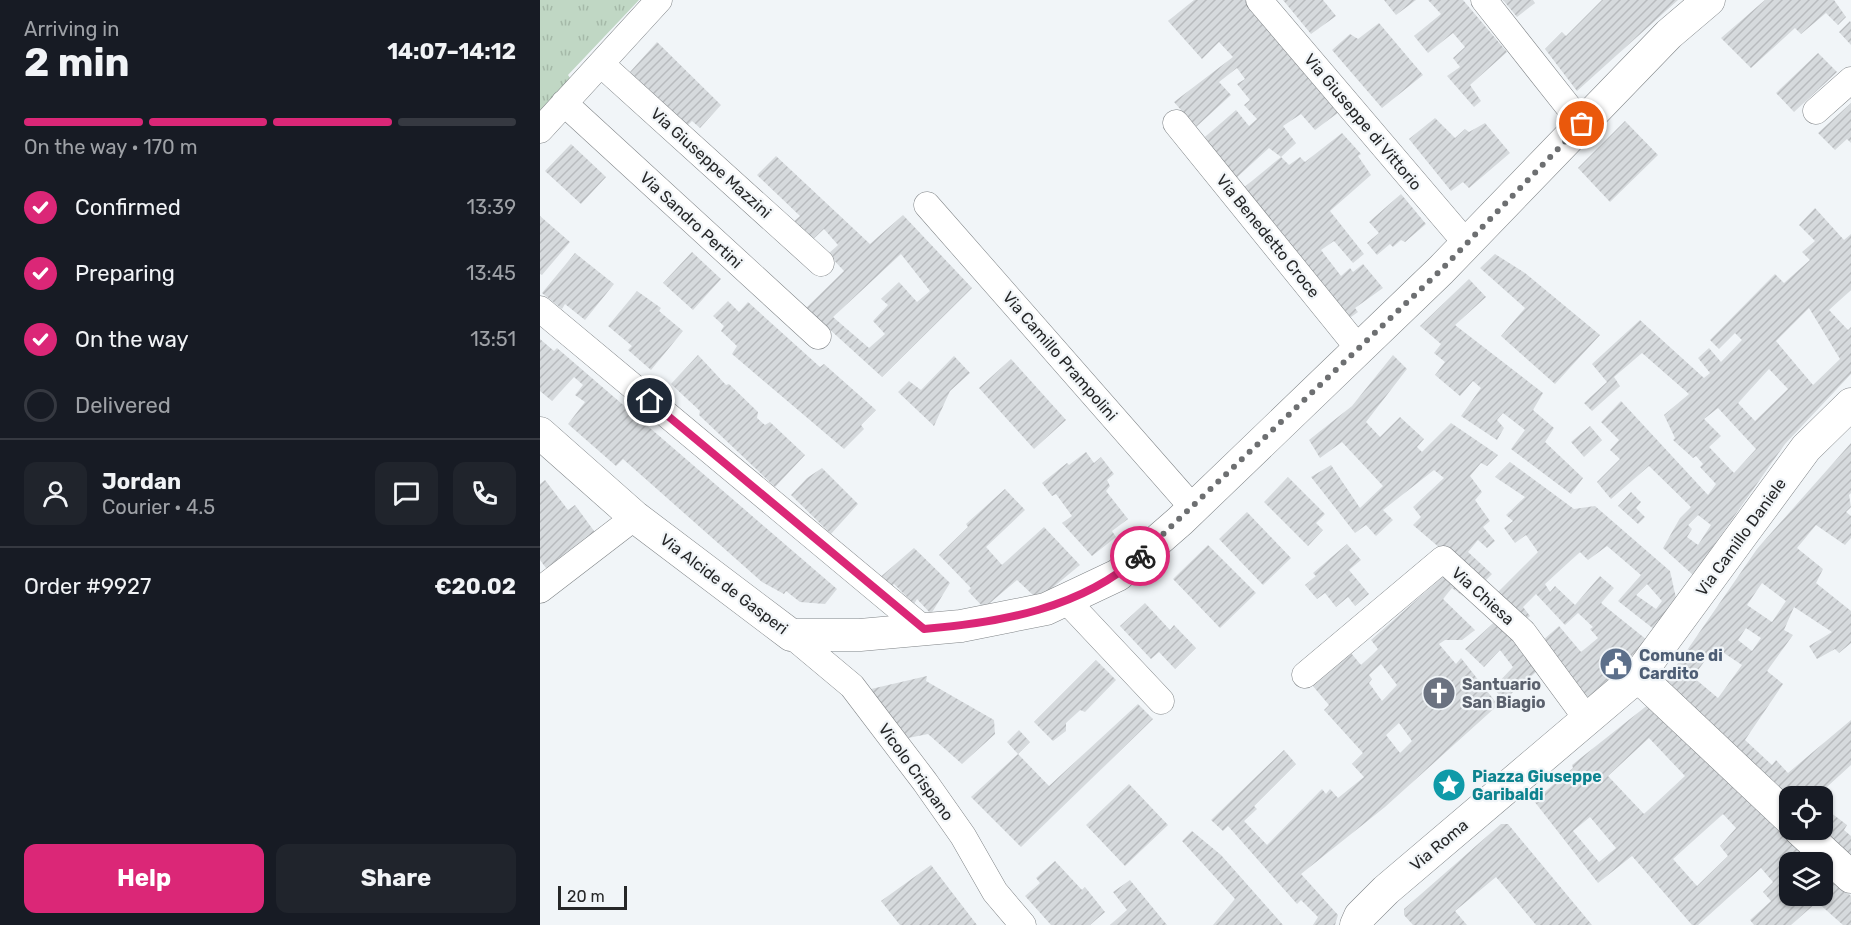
<!DOCTYPE html>
<meta charset="utf-8">
<style>
:root{--surface:#171b24;--page:#20242c;--text:#f1f3f6;--muted:#9ea1a6;--line:#363941;--accent:#db2777}
body{margin:0;font-family:Rubik,sans-serif;background:var(--page);color:var(--text);height:100vh;display:flex;flex-direction:column;font-size:22px;white-space:nowrap}
*{box-sizing:border-box;margin:0}
p{font-size:20px;color:var(--muted)}
.icon{flex:none;width:33px;height:33px;fill:none;stroke:currentColor;stroke-width:2;stroke-linecap:round;stroke-linejoin:round}
.map{position:relative;flex:1;overflow:hidden}
.side{display:flex;flex-direction:column;background:var(--surface);width:540px}
.side>*{flex:none}
.buttons{position:absolute;left:1239px;top:786px;display:grid;gap:12px}
.buttons a{display:grid;place-items:center;width:54px;height:54px;border-radius:12px;background:var(--surface);box-shadow:0 2px 4px #0004;font-size:30px}
.scale{position:absolute;left:18px;bottom:15px;width:69px;box-sizing:border-box;padding-left:6px;border:3px solid #262728;border-top:0;font-size:16px;line-height:21px;white-space:nowrap;color:#262728;-webkit-text-stroke:4px #f1f5f8;paint-order:stroke}
.pin{position:absolute;display:grid;place-items:center;width:51px;height:51px;color:#fff;margin:-26px;border:3px solid #fff;border-radius:50%;box-shadow:0 2px 6px #0007}
.courier{position:absolute;display:grid;place-items:center;width:60px;height:60px;margin:-30px;border:4px solid #db2777;border-radius:50%;background:#fff;color:#222;box-shadow:0 2px 8px #0007}
.summary em{font-style:normal;font-weight:700}
.summary div{display:flex;flex-direction:column-reverse}
.summary{display:flex;align-items:center;justify-content:space-between;height:102px;padding:0 24px}
h1{font-size:39px;font-weight:700;line-height:45px}
.bar{display:grid;grid-template-columns:repeat(4,1fr);gap:9px 6px;align-content:center;height:72px;padding:0 24px}
.bar i{height:8px;border-radius:4px;background:var(--line)}
.bar .current{background:var(--accent)}
.bar p{grid-column:span 4}
.line{display:flex;align-items:center;gap:15px;padding:0 24px;border-top:2px solid var(--line)}
.line div{flex:1}
.round{display:grid;place-items:center;flex:none;width:63px;height:63px;border-radius:12px;background:var(--page)}
ol{padding:0 24px;list-style:none}
li{display:flex;align-items:center;gap:18px;height:66px}
li p{margin-inline-start:auto}
li .icon{padding:6px;border-radius:50%;background:var(--accent);color:#fff;stroke-width:4}
li:last-child{color:var(--muted)}
li i{width:33px;height:33px;border:3px solid var(--line);border-radius:50%}
.button{display:flex;gap:12px;margin-top:auto;padding:12px 24px}
.button a{flex:1;height:69px;border-radius:12px;background:var(--accent);color:#fff;font-size:24px;font-weight:700;line-height:69px;text-align:center}
.button a+a{background:var(--page);color:var(--text)}
main{display:flex;flex:1;min-height:0}
.map>svg:first-child{display:block}
.grass{fill:url(#grass-tufts)}
.building{fill:url(#building-hatch);fill-rule:evenodd}
.lines{fill:none;stroke-linecap:round;stroke-linejoin:round}
.minor-casing{stroke:#7f8386;stroke-width:27}
.tertiary-casing{stroke:#7f8386;stroke-width:33}
.minor{stroke:#fff;stroke-width:26}
.tertiary{stroke:#fff;stroke-width:32}
.done{stroke:#6d6f71;stroke-width:6;stroke-dasharray:0 10.8}
.route{stroke:#db2777;stroke-width:8}
.labels{text-anchor:middle;dominant-baseline:central;stroke-width:4.5;stroke-linejoin:round;paint-order:stroke}
.street-label{font-size:16px;fill:#262728;stroke:#f1f5f8}
.service-label{font-size:16px;font-weight:bold;fill:#4e5e75;stroke:#f1f5f8;text-anchor:start}
.worship-label{font-size:16px;font-weight:bold;fill:#5b616d;stroke:#f1f5f8;text-anchor:start}
.culture-label{font-size:16px;font-weight:bold;fill:#0d838f;stroke:#f1f5f8;text-anchor:start}
</style>
<main>
<section class="side">
<div class="summary"><div><h1>2 min</h1><p>Arriving in</p></div><em>14:07–14:12</em></div>
<div class="bar"><i class="current"></i><i class="current"></i><i class="current"></i><i></i><p>On the way · 170 m</p></div>
<ol>
<li><svg class="icon" aria-label="check" viewBox="0 0 24 24"><path d="M5 12l5 5 9-10"/></svg>Confirmed<p>13:39</p></li>
<li><svg class="icon" aria-label="check" viewBox="0 0 24 24"><path d="M5 12l5 5 9-10"/></svg>Preparing<p>13:45</p></li>
<li><svg class="icon" aria-label="check" viewBox="0 0 24 24"><path d="M5 12l5 5 9-10"/></svg>On the way<p>13:51</p></li>
<li><i></i>Delivered</li>
</ol>
<div class="line" style="height:108px"><a class="round"><svg class="icon" aria-label="person" viewBox="0 0 24 24"><circle cx="12" cy="8" r="4"/><path d="M4 21q1-7 8-7t8 7"/></svg></a><div><b>Jordan</b><p>Courier · 4.5</p></div><a class="round"><svg class="icon" aria-label="chat" viewBox="0 0 24 24"><path d="M4 5h16v11H9l-5 4z"/></svg></a><a class="round"><svg class="icon" aria-label="phone" viewBox="0 0 24 24"><path d="M5 4h4l2 5-3 2q2 4 5 5l2-3 5 2v4C11 20 4 13 5 4z"/></svg></a></div>
<div class="line" style="height:78px"><div>Order #9927</div><b>€20.02</b></div>
<div class="button"><a>Help</a><a>Share</a></div>
</section>
<div class="map">
<svg width="1311" height="925" viewBox="0 0 1311 925">
<defs>
<pattern id="grass-tufts" width="24" height="20" patternUnits="userSpaceOnUse" patternTransform="scale(1.5)"><rect width="24" height="20" fill="#c0d7c4"/><path d="M3 7l-1-3M5 7V3M7 7l1-3M15 17l-1-3M17 17v-4M19 17l1-3" fill="none" stroke="#a5b9a8"/></pattern>
<pattern id="building-hatch" width="6" height="6" patternUnits="userSpaceOnUse" patternTransform="scale(1.5)"><rect width="6" height="6" fill="#d6dadd"/><path d="M-1 1l2-2M0 6l6-6M5 7l2-2" fill="none" stroke="#b8bbbe"/></pattern>
</defs>
<rect width="100%" height="100%" fill="#f1f5f8"/>
<!-- grass -->
<path class="grass" d="M0 0H99L28 75 34 84 0 119Z"/>
<!-- building -->
<path class="building" d="M654 0H705L799 112 775 130 761 114 743 126 756 143 741 157 729 148 694 180 665 137 696 110 709 126 717 119 704 105 710 100 697 84 705 79 697 68 679 82 691 95 656 127 634 102 693 57 679 42 662 59 628 21Z
M743 0H783L796 16 771 34Z
M844 0H876L856 15Z
M888 0H923L967 52 930 85 941 101 934 107 907 76 920 67 913 58 925 47 913 33 888 53 874 36 901 14Z
M963 0H993L995 3 977 17Z
M1062 0H1138L1037 91 1005 49 1022 32 1026 36Z
M1225 0H1294L1306 17 1298 25 1286 13 1261 34 1255 28 1211 68 1181 38Z
M1310 21 1311 23V45L1299 32Z
M839 23 883 75 842 108 792 50 810 34 818 39Z
M117 42 181 105 160 128 152 121 147 126 90 72Z
M1278 53 1297 72 1254 112 1236 93Z
M1311 103V143L1307 139 1295 150 1278 133Z
M895 118 915 138 925 129 929 132 945 123 970 153 929 188 923 182 911 191 869 139Z
M1085 121 1118 155 1070 202 1038 168Z
M802 133 821 154 818 156 831 175 790 211 824 254 813 263 794 241 781 250 801 276 810 268 813 272 823 264 843 288 815 308 818 312 804 322 696 194 741 157 749 165 760 157 765 162Z
M31 144 66 177 41 204 5 171Z
M236 156 330 244 363 215 432 288 342 377 266 308 304 271 288 254 298 245 284 229 269 243 250 225 260 216 217 175ZM361 254 390 291 377 302 359 282 341 299 348 305 333 321 345 334 329 348 293 317Z
M861 194 886 224 865 242 861 240 853 247 850 244 837 255 827 243 839 233 829 222Z
M1275 208 1304 240 1311 234V290L1289 310 1308 330 1311 327V374L1245 444 1153 575 1123 548 1140 518 1151 507 1109 466 1071 499 1057 482 1080 459 1070 450 1079 440 1061 422 1081 401 1168 495 1176 484 1160 467 1163 464 1156 456 1153 458 1133 440 1135 438 1124 415 1149 394 1102 353 1074 377 1080 386 1052 411 1044 403 1067 382 1052 364 1100 320 1164 378 1170 373 1158 358 1169 348 1181 362 1202 340 1195 333 1179 349 1170 340 1235 274 1244 283 1270 260 1262 252 1275 241 1259 225ZM1269 308 1300 359 1273 385 1236 341ZM1229 369 1248 389 1215 421 1198 403ZM1178 408 1216 449 1194 473 1169 447 1181 436 1164 419ZM1158 515 1171 525 1158 545 1147 537 1152 529 1148 525Z
M0 216 30 242 2 275 0 274Z
M152 252 181 279 153 310 123 283Z
M35 253 74 284 45 320 25 304 22 309 2 293Z
M955 254 985 273 1060 335 1015 384 961 336 985 308 940 268Z
M929 279 946 297 915 325 1003 393 993 410 1014 428 1005 442 1043 478 1031 494 971 449 985 430 963 413 957 420 964 428 957 440 921 416 941 388 933 381 920 396 895 375 905 362 894 353 901 344 880 326Z
M97 291 121 308 119 311 143 331 111 370 88 350 92 346 68 326Z
M188 301 199 312 208 302 280 367 284 364 336 410 321 425 324 429 304 449 192 354 197 346 181 331 184 326 173 316Z
M0 339 14 351 17 348 297 589 285 604 260 602 246 591 244 594 222 582 83 459 76 466 28 424 45 402 35 395 43 385 34 377 12 401 0 391Z
M158 355 186 385 189 384 218 412 217 418 225 425 230 422 265 455 235 487 159 415 160 411 131 384Z
M853 355 867 369 826 422 840 437 860 417 884 439 877 447 882 452 911 423 958 455 947 466 941 463 930 476 942 492 935 500 950 521 943 527 955 541 947 548 938 540 928 552 952 574 942 584 873 525 881 517 873 507 904 478 894 470 843 510 853 520 836 536 826 525 815 533 771 477 791 465 820 508 843 486 802 442 780 458 769 440 812 406Z
M414 356 430 373 410 391 394 426 358 392 369 381 381 390Z
M471 359 526 420 494 449 439 388Z
M1050 426 1062 440 1044 457 1031 442Z
M1311 443V493L1309 495 1311 507 1306 512 1311 516V538L1305 545 1276 525 1257 548 1283 569 1276 583 1311 611V643L1299 653 1295 649 1277 659 1269 646 1292 632 1254 607 1244 630 1253 635 1227 671 1243 684 1205 740 1232 765 1236 760 1248 773 1311 720V765L1277 796H1250V806L1123 685 1217 549ZM1222 583 1246 601 1232 622 1207 605ZM1206 628 1221 638 1212 651 1198 640ZM1175 647 1202 665 1178 698 1153 677Z
M546 452 554 463 561 457 574 474 567 480 570 486 566 491 588 519 572 531 576 537 552 556 522 523 532 516 516 494 512 496 502 483 527 463 529 465Z
M970 462 1034 509 1055 506 1130 571 1136 598 1115 630 1078 601 1101 575 1067 546 1048 560 1040 552 1005 584 1010 592 1015 586 1035 605 1060 576 1074 588 1061 603 1107 640 1048 701 1002 641 1019 626 1041 652 1058 638 1050 629 1053 627 1038 613 1025 625 996 594 983 607 990 616 982 623 955 595 998 552 986 535 975 543 964 528 973 521 966 515 985 497 955 477ZM1107 584 1122 601 1116 609 1096 595Z
M282 468 318 504 291 534 251 495 267 478Z
M748 477 785 514 776 523 783 530 768 546 724 502Z
M5 480 28 510 35 505 57 535 9 572 0 560V484Z
M465 489 485 510 446 547 462 565 504 527 540 565 500 598 496 594 494 596 477 580 444 608 428 591 431 588 399 555 428 527 426 524Z
M1091 492 1101 502 1096 508 1105 517 1098 524 1078 506Z
M707 512 751 558 723 585 679 539Z
M807 544 821 560 809 570 829 594 815 606 808 597 796 607 785 593 777 599 765 585 776 576 773 573Z
M668 545 716 593 680 628 633 579Z
M374 548 410 583 391 614 377 599 374 604 354 584 349 589 337 580Z
M908 572 929 590 923 596 912 588 903 599 935 630 922 640H905L899 644 916 664 921 658 958 705 845 807 761 874 798 915 795 925H773L778 917 761 900 757 904 688 826 683 831 671 820 744 750 756 764 714 806 717 809 704 821 727 845 782 789 786 794 790 789 798 798 824 777 812 764 823 753 784 710 789 705 772 685 811 653 821 665 832 655 838 649 831 640ZM841 664 857 685 842 701 829 683 832 679 829 675ZM859 723 872 741 860 753 846 735Z
M605 603 630 630 634 625 656 648 635 669 619 652 611 659 580 626Z
M961 616 1004 665 964 700 953 688 973 667 960 650 944 667 925 649Z
M556 660 576 680 545 712 540 710 526 723V731L513 741 494 722Z
M387 676 386 681 454 720 455 734 422 764 388 734 368 738 335 702 331 689Z
M598 704 613 719 481 847 431 797 478 754 509 786Z
M1109 704 1275 862H1250V896H1282V869L1311 896V925H1303L1277 902 1251 925H1214L1210 920 1231 901 1223 892 1233 882 1221 868 1158 925H1152L1092 856 1058 883 994 801 1033 768 1032 765ZM1109 738 1145 776 1104 814 1068 776ZM1183 814 1196 828 1180 846 1188 856 1157 886 1133 859ZM1050 817 1076 848 1059 862 1033 831Z
M479 730 490 742 478 754 467 742Z
M589 784 628 825 585 866 546 825Z
M1282 806 1307 825 1304 830 1311 836V860L1282 830Z
M961 824H968L1052 925H1062H996L956 877 915 911 927 925H873L864 915V909Z
M652 831 681 855 743 925H673L695 899 642 841Z
M515 861 542 890 545 887 565 912 550 925H511L485 896 500 883 496 878Z
M391 865 437 925H360L341 901Z
M590 880 627 925H570L587 910 573 892Z"/>
<g class="lines">
<!-- minor casing -->
<g class="minor-casing">
<path id="minor" d="M719 0 927 244
M944 0 1042 124
M61 64 281 263
M24 103 278 336
M1276 111 1311 80
M636 123 819 349
M0 130 119 0
M387 205 653 508
M0 309 384 629
M0 590 95 517
M526 600 621 701
M251 635 312 686 385 782 423 836 455 892 483 925
M765 675 903 559 983 632 1047 719"/>
</g>
<!-- tertiary casing -->
<g class="tertiary-casing">
<path id="tertiary" d="M0 433 95 517 251 635H320L421 626 506 609 578 575 640 521 901 270 1129 34 1169 0
M1098 676 1250 819
M1260 830 1311 877
M816 925 820 916 846 890 1098 676 1266 448 1311 404"/>
</g>
<!-- minor -->
<use href="#minor" class="minor"/>
<!-- tertiary -->
<use href="#tertiary" class="tertiary"/>
</g>
<g class="lines">
<!-- done -->
<path class="done" d="M600 556 901 270 1042 124"/>
<!-- route -->
<path class="route" d="M110 401 384 629C460 623 542 608 600 556"/>
</g>
<!-- icons -->
<defs>
<g id="civic-disc" transform="scale(1.725)"><circle r="9.5" fill="#5c6f8a" stroke="#f1f5f8"/><path d="M-.6-6.5H3V-4.5H.6V-3L4-1V1h2V6H-6V1h2V-1L-.6-3ZM-1.2 2.5V6h2.4V2.5Z" fill="#fff"/></g>
<g id="church-disc" transform="scale(1.725)"><circle r="9.5" fill="#6b7280" stroke="#f1f5f8"/><path d="M-1.2-6h2.4v3.5h3.3v2.4h-3.3V6h-2.4V-.1h-3.3v-2.4h3.3Z" fill="#fff"/></g>
<g id="sight-disc" transform="scale(1.725)"><circle r="9.5" fill="#0f9aa8" stroke="#f1f5f8"/><path d="M0-6L1.8-2.2L6-1.7L2.9 1.2L3.7 5.4L0 3.3L-3.7 5.4L-2.9 1.2L-6-1.7L-1.8-2.2Z" fill="#fff"/></g>
</defs>
<g fill-rule="evenodd">
<use href="#civic-disc" x="1076" y="664"/>
<use href="#church-disc" x="899" y="693"/>
<use href="#sight-disc" x="909" y="785"/>
</g>
<g class="labels">
<!-- street labels -->
<g class="street-label">
<text transform="translate(823 122) rotate(50)">Via Giuseppe di Vittorio</text>
<text transform="translate(171 163) rotate(42)">Via Giuseppe Mazzini</text>
<text transform="translate(151 220) rotate(43)">Via Sandro Pertini</text>
<text transform="translate(728 236) rotate(51)">Via Benedetto Croce</text>
<text transform="translate(520 356) rotate(49)">Via Camillo Prampolini</text>
<text transform="translate(1201 537) rotate(-54)">Via Camillo Daniele</text>
<text transform="translate(184 584) rotate(37)">Via Alcide de Gasperi</text>
<text transform="translate(943 596) rotate(42)">Via Chiesa</text>
<text transform="translate(376 772) rotate(54)">Vicolo Crispano</text>
<text transform="translate(899 845) rotate(-40)">Via Roma</text>
</g>
<!-- service labels -->
<g class="service-label">
<text x="1099" y="655">Comune di<tspan x="1099" dy="18">Cardito</tspan></text>
</g>
<!-- worship labels -->
<g class="worship-label">
<text x="922" y="684">Santuario<tspan x="922" dy="18">San Biagio</tspan></text>
</g>
<!-- culture labels -->
<g class="culture-label">
<text x="932" y="776">Piazza Giuseppe<tspan x="932" dy="18">Garibaldi</tspan></text>
</g>
</g>
</svg>
<div class="buttons">
<a><svg class="icon" aria-label="locate" viewBox="0 0 24 24"><circle cx="12" cy="12" r="6"/><path d="M12 2v4M12 18v4M2 12h4M18 12h4"/></svg></a>
<a><svg class="icon" aria-label="layers" viewBox="0 0 24 24"><path d="M12 4l9 5-9 5-9-5zM3 14l9 5 9-5"/></svg></a>
</div>
<div class="scale">20 m</div>
<div class="pin" style="left:1042px;top:124px;background:#ea580c"><svg class="icon" aria-label="bag" viewBox="0 0 24 24"><path d="M5 8h14l-1 12H6zM9 8a3 3 0 0 1 6 0"/></svg></div>
<div class="pin" style="left:110px;top:401px;background:#1f2937"><svg class="icon" aria-label="home" viewBox="0 0 24 24"><path d="M3 11l9-7 9 7M6 9v11h12V9"/></svg></div>
<div class="courier" style="left:600px;top:556px"><svg class="icon" aria-label="bike" viewBox="0 0 24 24"><circle cx="6" cy="16" r="4"/><circle cx="18" cy="16" r="4"/><path d="M6 16l4-8h5l3 8M10 8l3 8H6M13 5h3"/></svg></div>
</div>
</main>
